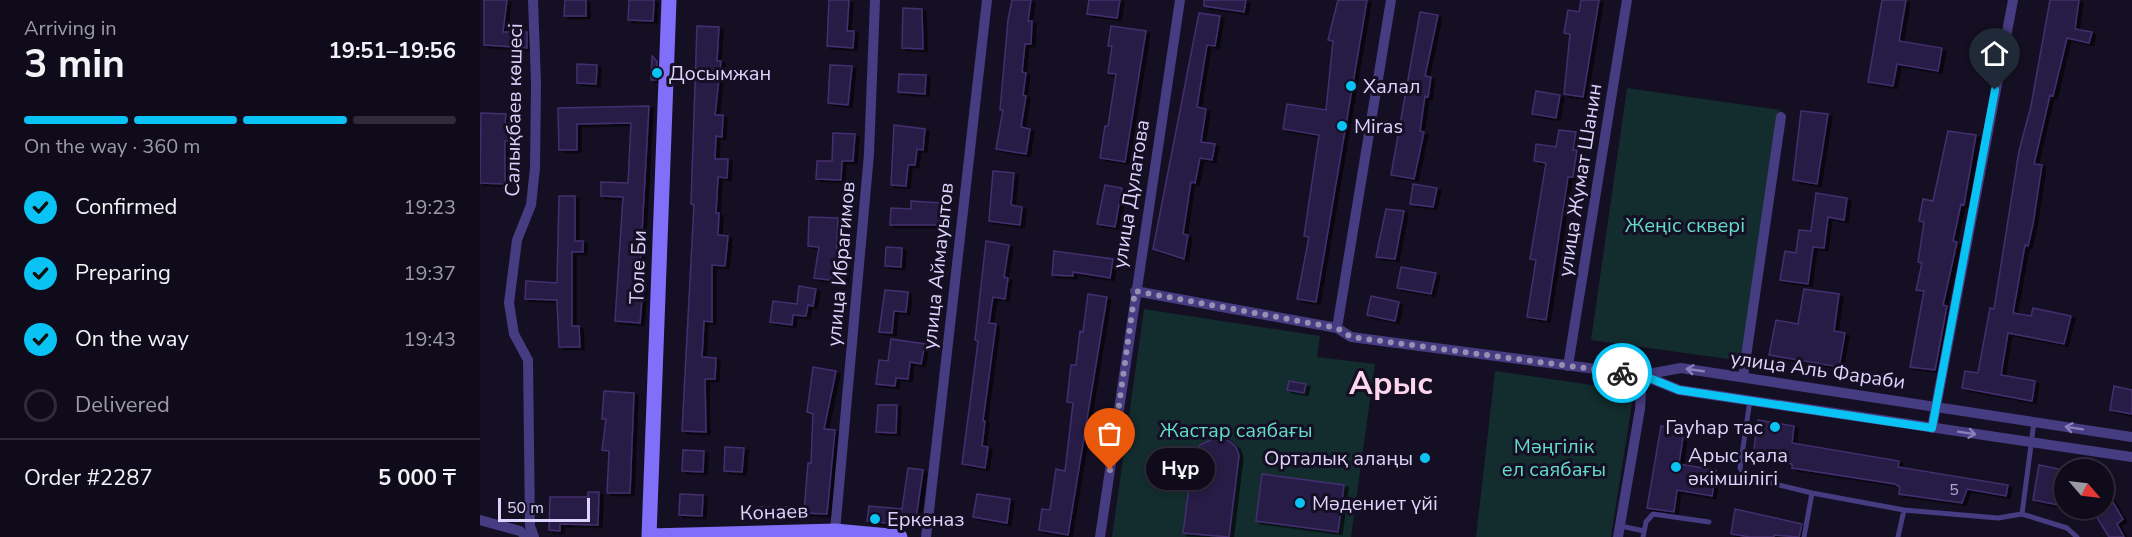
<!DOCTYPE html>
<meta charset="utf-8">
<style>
:root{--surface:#100b1b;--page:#191424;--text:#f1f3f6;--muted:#9c9ba3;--line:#302b3a;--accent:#09c3f4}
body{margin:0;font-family:"Nunito Sans",sans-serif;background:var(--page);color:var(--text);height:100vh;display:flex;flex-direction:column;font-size:22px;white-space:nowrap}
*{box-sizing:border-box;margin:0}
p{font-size:20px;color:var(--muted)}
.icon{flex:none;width:33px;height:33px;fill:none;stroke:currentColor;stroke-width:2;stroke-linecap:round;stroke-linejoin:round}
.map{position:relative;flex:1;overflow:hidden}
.drawer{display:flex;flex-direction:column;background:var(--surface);width:480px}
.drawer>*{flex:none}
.needle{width:39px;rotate:118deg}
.fabs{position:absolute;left:1574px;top:459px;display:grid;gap:12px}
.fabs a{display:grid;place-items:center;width:60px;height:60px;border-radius:50%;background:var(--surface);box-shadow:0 3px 9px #0003,0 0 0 2px var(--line);font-size:30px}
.scale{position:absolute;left:18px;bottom:15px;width:92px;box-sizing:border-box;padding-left:6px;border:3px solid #ddd4fd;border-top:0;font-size:16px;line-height:21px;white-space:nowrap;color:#ddd4fd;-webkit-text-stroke:4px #150f24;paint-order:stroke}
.pin{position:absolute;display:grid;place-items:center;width:51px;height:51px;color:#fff;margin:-62px -26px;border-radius:50% 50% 50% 0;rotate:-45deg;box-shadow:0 0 6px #0007}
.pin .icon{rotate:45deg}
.courier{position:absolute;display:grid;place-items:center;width:60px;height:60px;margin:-30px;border:4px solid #09c3f4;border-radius:50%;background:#fff;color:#222;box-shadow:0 2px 8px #0007}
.bubble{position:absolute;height:42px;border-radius:21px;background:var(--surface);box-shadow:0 3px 9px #0003,0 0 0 2px var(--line);font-size:20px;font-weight:700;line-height:42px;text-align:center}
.overview em{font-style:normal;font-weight:700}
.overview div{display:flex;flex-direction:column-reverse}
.overview{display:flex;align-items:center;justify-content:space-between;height:102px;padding:0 24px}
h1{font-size:39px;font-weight:700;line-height:45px}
.bar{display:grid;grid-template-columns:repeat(4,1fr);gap:9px 6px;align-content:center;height:72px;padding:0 24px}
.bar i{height:8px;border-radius:4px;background:var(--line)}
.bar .on{background:var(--accent)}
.bar p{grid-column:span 4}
.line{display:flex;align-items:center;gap:15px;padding:0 24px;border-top:2px solid var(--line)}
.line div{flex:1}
ol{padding:0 24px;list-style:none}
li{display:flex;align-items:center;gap:18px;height:66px}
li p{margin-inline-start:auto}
li .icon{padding:6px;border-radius:50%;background:var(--accent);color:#111;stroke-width:4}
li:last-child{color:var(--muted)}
li i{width:33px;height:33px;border:3px solid var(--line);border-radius:50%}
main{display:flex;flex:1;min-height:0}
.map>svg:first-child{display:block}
.green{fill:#132c2e}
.building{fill:#281c44;stroke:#432f6f;stroke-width:1.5;filter:url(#shadow)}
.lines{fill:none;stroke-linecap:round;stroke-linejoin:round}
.service{stroke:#463c81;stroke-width:5}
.minor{stroke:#463c81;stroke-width:10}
.secondary{stroke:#816ffa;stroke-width:15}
.oneway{stroke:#8a80b9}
.done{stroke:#978fb1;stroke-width:6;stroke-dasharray:0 10.8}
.route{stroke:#09c3f4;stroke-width:8}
.poi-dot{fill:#09c3f4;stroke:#150f24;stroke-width:2}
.labels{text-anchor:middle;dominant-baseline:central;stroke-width:6;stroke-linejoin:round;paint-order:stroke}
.number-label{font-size:16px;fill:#b0a6cf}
.poi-label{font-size:20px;fill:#ddd4fd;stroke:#150f24;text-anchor:start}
.street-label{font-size:20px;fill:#ddd4fd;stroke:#150f24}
.park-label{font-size:20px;fill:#62dbca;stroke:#150f24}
.town-label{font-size:32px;font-weight:bold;fill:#fdd6eb;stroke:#150f24}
</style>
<main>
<section class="drawer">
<div class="overview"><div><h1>3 min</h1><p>Arriving in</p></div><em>19:51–19:56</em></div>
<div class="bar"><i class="on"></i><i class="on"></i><i class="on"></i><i></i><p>On the way · 360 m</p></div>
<ol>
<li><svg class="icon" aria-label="check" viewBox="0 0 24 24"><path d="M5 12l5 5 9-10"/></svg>Confirmed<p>19:23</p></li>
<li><svg class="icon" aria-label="check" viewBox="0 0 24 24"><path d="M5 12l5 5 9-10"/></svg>Preparing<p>19:37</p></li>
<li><svg class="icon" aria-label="check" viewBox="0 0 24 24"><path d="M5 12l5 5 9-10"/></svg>On the way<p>19:43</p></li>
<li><i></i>Delivered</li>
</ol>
<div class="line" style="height:78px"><div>Order #2287</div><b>5 000 ₸</b></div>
</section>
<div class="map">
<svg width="1652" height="537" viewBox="0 0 1652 537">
<defs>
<filter id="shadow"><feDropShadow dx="4" dy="2.5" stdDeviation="0" flood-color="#0009"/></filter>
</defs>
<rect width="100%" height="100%" fill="#150f24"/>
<!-- green -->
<path class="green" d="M1147 88 1300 110 1263 361 1111 340Z
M664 309 840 336 837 357 895 364 871 537H632Z
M1015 371 1154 391 1131 537H996Z"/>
<!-- building -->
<path class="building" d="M4 0H27L23 32H47V48L4 45Z
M85 0H106V16H84Z
M149 0H174L173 21 148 20Z
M349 0H369L367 31H374L373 48 347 46Z
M532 0H551L548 21H552L551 44H545L542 72 546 73 543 95 546 96 541 127 550 129 546 154 516 149 523 110H520L528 20Z
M609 0H640L637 18 607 14Z
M724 0H766L764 12 724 6Z
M858 0H887L836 302 817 299 829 237 824 236 839 135 803 129 807 104 846 110 853 41 848 40Z
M1101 0H1119L1103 97 1084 94 1090 34 1084 33 1088 10 1099 12Z
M1402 0H1426L1419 41 1462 48 1458 71 1417 64 1413 86 1388 82Z
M1570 0H1599L1595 29 1612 32 1609 43 1587 38 1573 96 1570 95 1554 164 1562 165 1553 224 1548 246 1545 245 1533 313 1551 316 1553 308 1591 316 1584 344 1528 333 1521 375 1555 381 1552 401 1482 388 1485 371 1498 373 1510 308 1514 309 1539 151 1551 106Z
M423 8 442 9 443 49 422 48Z
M940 12 958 15 945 76 951 77 948 97 945 96 940 131 944 132 934 179 911 175Z
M719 13 740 16 735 46 727 45 717 107 726 109 721 142 735 144 732 160 720 158 715 183 711 182 703 234 708 235 704 259 673 249Z
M217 26 239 27 237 61H241L235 115H243L242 137 236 136 235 159H248L247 178 238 177 236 213H239L238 235 248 236 245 266 232 265V322L224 321 222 357 236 358 235 379H225L226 432 202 431 214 205 211 204Z
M631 26 666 31 645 162 620 158 625 126H628L636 74 628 73 632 46H628Z
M172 56 177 61 176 80H171Z
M97 64 117 65 116 84 97 83Z
M350 65 372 66 368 105 348 103Z
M419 74 446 75 445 94 418 92Z
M1056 91 1080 95 1076 118 1052 114Z
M169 106 159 286H163L160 323 135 321 143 197 121 196V182L148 183 151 123 97 124V150H79L78 108Z
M1321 111 1348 114 1337 184 1313 180Z
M1 113 26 114 25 123 31 124 30 141H25V184L0 183Z
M414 125 445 129 443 150 437 149 435 165H428L426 186 411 185Z
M1079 130 1096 132 1093 150H1097L1093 177H1088L1066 320 1047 317 1056 260 1050 259 1066 163 1054 161 1056 144 1076 147Z
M1468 131 1496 135 1484 205 1481 204 1473 241 1477 242 1463 305 1467 306 1455 370 1430 367 1444 291 1436 290 1442 263 1438 262 1444 222 1439 221 1443 199 1453 201Z
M353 133 375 134 373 161H362L361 180 336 179 337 161H352Z
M513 171 534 173 531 205 542 207 540 225 509 221Z
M933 184 957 188 953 207 930 204Z
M625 185 642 188 635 227 617 224Z
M1336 193 1367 198 1364 220 1348 217 1344 248 1333 247 1328 284 1300 280 1305 251 1316 253 1319 230 1331 231Z
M79 196H95V241H103V252H92V326H99L100 347H79L77 300 45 299 46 281 77 283Z
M431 201 462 203 461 225H410L411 208 431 209Z
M906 209 924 211 915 259 896 257Z
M329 217 358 218 356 263 366 265 364 282 334 278 339 247 328 246Z
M506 241 529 245 524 277 528 278 525 299 513 297 509 323 516 324 503 421H505L502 446 508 447 505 468 482 464 495 365 498 341 495 340Z
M406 247 422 248 421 267 405 266Z
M574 251 633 259 630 278 593 272V276L572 275Z
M921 267 956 273 951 294 917 288Z
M319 286 336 289 333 306 328 305 326 316 313 315 312 325 290 322 293 301 317 304Z
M1324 289 1359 294 1354 331 1365 333 1359 367 1289 355 1296 320 1318 324Z
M405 290 428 292 426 312 414 311 412 333 399 332Z
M608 294 627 297 588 535 559 530 562 509 570 510 576 469 585 471 593 403 587 402 589 383 591 365H596L600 331 603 332Z
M891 296 919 302 915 321 887 315Z
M411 339 445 344 441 364 430 362 428 379 416 378 415 386 396 384 399 360 408 361Z
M333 367 356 371 344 429 355 430 347 514 324 513 328 463H331L333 414 327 412Z
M809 381 826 384 824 393 807 390Z
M1634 386 1652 390V414L1630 410Z
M124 391 154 393 150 493H127L129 451 122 450 126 419H122Z
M398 405H417L416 433 396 432Z
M1278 420 1314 426 1312 443 1419 461 1418 467 1528 485 1526 496 1487 489 1482 503 1419 494 1420 487 1415 484 1312 468V464L1306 463V460L1273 455Z
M1181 426 1204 430 1199 464 1236 470 1232 496 1197 490 1194 512 1167 508Z
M733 434 742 435 756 447 759 455 749 537 703 533 713 457 720 445 733 439Z
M245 447 264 448 262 472 244 471Z
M203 450 224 451 223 472 202 471Z
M1559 465 1584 470V506L1553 500Z
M428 468 443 470 435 526 387 521 389 506 422 509Z
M782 474 864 485 858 532 776 521Z
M108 492H119L118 525 80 524V531L69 530 70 497H108Z
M200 494 223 495 222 516 199 515Z
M497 494 530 499 527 523 493 517Z
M1629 496 1643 519 1637 524 1644 537H1629L1611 508H1623V500Z
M277 507H313V517H277Z
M1255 509 1322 524 1319 537 1294 535V537H1270L1251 534Z"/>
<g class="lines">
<!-- service -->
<path class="service" d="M1270 400 1260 468 1266 477 1332 493 1324 537
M1554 422 1542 514 1587 528 1597 537
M1332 493 1424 510 1418 537
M1424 510 1518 518 1542 514
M1141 526 1164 531
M1163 537 1166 522 1173 514 1229 522"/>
<!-- minor -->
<path class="minor" d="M53 0 56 83 55 168 51 205 37 240 29 303 34 334 48 360 50 526 54 537
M655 291 857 328 871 337 1162 375 1199 390 1652 457
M857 328 911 0
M1088 366 1147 0
M1163 375 1201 368 1652 437
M1263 377 1301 117
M1452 428 1533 0
M0 520 40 531 47 537
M355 531 389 154 395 0
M446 537 507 0
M620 537 700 0
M1138 537 1160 409 1162 375"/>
<!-- secondary -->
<path class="secondary" d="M189 0 169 536 355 531 420 537"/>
</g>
<!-- one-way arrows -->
<defs><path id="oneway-shaft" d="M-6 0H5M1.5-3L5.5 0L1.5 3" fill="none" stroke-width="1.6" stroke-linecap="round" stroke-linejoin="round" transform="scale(1.5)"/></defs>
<g class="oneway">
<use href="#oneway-shaft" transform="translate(1215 370) rotate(-172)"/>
<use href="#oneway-shaft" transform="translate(1594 428) rotate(-171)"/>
<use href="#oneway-shaft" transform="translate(1487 433) rotate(9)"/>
</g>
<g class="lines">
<!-- done -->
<path class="done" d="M630 470 655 291 857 328 871 337 1142 373"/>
<!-- route -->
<path class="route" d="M1142 373 1162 375 1199 390 1452 428 1515 90"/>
</g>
<!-- markers -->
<g class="poi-dot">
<circle cx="177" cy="73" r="6"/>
<circle cx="871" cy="86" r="6"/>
<circle cx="862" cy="126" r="6"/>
<circle cx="1295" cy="427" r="6"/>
<circle cx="945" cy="458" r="6"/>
<circle cx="1196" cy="467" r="6"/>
<circle cx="820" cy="503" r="6"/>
<circle cx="395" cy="519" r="6"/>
</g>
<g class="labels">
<!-- number labels -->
<g class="number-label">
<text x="1474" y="490">5</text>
</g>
<!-- poi labels -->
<g class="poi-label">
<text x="189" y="73">Досымжан</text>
<text x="883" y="86">Халал</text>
<text x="874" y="126">Miras</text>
<text x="1283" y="427" text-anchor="end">Гауһар тас</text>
<text x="1208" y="455">Арыс қала<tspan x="1208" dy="23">әкімшілігі</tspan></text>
<text x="933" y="458" text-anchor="end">Орталық алаңы</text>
<text x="832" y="503">Mәдениет үйі</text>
<text x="407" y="519">Еркеназ</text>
</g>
<!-- street labels -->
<g class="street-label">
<text transform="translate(34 110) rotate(-89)">Салықбаев көшесі</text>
<text transform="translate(1100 180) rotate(-81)">улица Жумат Шанин</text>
<text transform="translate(651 194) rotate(-81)">улица Дулатова</text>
<text transform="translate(361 264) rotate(-85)">улица Ибрагимов</text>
<text transform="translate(458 266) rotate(-84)">улица Аймауытов</text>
<text transform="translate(158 267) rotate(-88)">Толе Би</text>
<text transform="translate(1338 370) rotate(8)">улица Аль Фараби</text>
<text transform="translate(294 512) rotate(-2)">Конаев</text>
</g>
<!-- park labels -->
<g class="park-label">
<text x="1205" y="225">Жеңіс сквері</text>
<text x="756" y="430">Жастар саябағы</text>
<text x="1074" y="446">Мәңгілік<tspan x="1074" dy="23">ел саябағы</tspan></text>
</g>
<!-- town labels -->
<g class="town-label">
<text x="911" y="383">Арыс</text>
</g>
</g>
</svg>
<div class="fabs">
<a><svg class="needle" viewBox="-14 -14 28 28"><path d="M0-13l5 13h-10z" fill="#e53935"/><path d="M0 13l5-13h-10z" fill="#9c9ba3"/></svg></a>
</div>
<div class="scale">50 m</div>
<div class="pin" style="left:630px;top:470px;background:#ea580c"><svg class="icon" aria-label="bag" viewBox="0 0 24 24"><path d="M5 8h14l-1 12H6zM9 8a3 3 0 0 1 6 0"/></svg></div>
<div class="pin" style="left:1515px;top:90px;background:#1f2937"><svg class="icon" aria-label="home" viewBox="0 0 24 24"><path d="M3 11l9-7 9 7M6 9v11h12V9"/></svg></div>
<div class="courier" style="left:1142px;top:373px"><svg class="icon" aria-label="bike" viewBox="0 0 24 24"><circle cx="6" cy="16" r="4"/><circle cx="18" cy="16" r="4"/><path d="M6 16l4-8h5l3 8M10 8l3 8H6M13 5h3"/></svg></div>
<div class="bubble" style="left:666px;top:448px;width:69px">Нұр</div>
</div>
</main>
